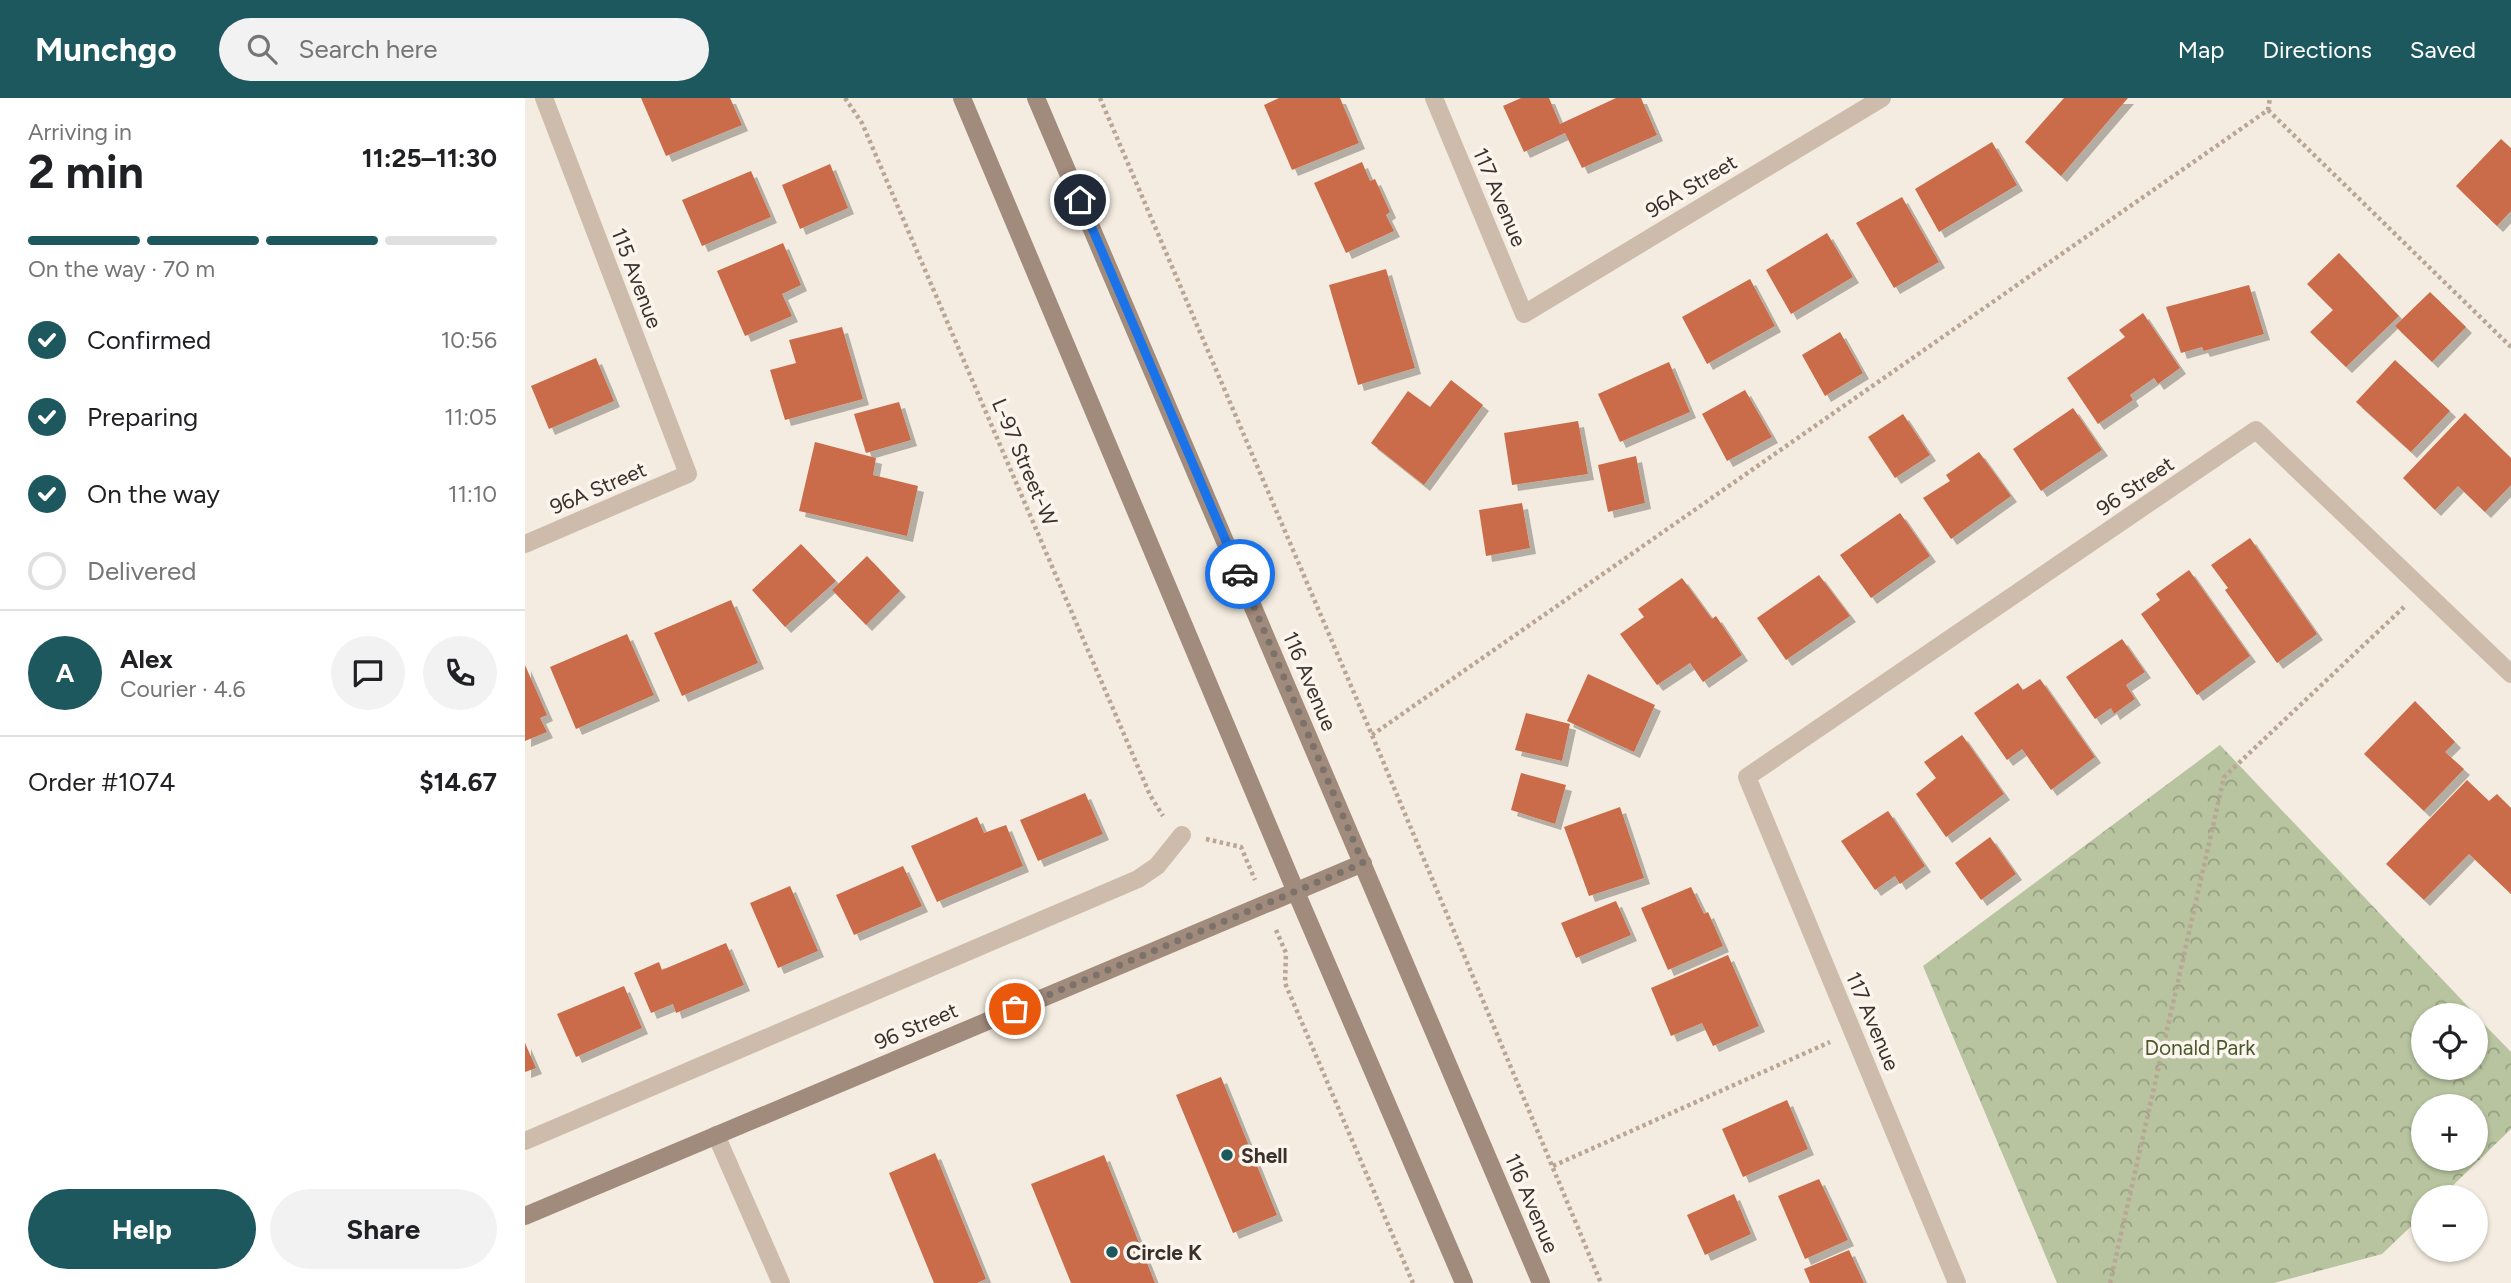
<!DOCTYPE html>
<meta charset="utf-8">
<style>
:root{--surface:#fff;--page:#f2f2f2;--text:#202124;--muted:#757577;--line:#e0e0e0;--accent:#1e585f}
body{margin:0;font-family:Figtree,sans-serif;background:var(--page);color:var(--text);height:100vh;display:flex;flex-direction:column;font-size:26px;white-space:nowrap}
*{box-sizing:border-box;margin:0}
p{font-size:23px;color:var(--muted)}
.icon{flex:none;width:38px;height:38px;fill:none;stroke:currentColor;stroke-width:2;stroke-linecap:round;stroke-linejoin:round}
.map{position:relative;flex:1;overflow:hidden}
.drawer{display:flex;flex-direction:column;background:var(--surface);width:525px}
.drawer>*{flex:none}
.controls{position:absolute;left:1886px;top:905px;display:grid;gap:14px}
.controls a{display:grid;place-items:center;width:77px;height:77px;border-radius:50%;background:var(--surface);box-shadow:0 2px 5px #0004;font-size:35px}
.pin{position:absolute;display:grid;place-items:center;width:60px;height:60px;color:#fff;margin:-30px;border:4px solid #fff;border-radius:50%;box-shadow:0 2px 7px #0007}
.courier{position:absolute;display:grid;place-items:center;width:70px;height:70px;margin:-35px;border:5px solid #1a73e8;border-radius:50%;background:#fff;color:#222;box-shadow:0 2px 9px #0007}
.summary em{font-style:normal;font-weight:700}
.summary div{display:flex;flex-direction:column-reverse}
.summary{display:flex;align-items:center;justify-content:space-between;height:119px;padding:0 28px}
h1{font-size:46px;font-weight:700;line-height:52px}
.bar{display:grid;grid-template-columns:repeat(4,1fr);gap:10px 7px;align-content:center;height:84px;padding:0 28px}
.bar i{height:9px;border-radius:5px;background:var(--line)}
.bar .on{background:var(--accent)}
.bar p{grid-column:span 4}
.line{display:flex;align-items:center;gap:18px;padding:0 28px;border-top:2px solid var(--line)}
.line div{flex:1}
.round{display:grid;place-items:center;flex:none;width:74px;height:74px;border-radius:37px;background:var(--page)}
ol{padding:0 28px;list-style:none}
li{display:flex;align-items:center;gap:21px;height:77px}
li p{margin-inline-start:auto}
li .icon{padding:7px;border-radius:50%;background:var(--accent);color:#fff;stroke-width:4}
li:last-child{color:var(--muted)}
li i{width:38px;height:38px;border:4px solid var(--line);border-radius:50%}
.cta{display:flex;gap:14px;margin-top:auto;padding:14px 28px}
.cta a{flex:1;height:80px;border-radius:42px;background:var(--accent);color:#fff;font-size:28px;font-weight:700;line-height:80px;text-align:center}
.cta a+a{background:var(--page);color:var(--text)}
header{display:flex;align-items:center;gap:42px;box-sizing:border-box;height:98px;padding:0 35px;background:var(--accent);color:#fff}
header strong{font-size:33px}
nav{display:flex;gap:38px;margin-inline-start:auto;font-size:24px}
.search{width:490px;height:63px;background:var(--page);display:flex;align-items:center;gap:18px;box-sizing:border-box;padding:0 24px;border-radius:38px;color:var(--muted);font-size:26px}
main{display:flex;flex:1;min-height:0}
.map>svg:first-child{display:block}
.park{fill:url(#park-crowns);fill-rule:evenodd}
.building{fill:#ca6c49;filter:url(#shadow)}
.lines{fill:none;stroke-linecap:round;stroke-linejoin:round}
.path{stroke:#b9a695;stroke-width:4.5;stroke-dasharray:3.5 3.5;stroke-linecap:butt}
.lane{stroke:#cdbcab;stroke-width:18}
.street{stroke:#cdbcab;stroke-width:18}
.secondary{stroke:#a18b7c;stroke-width:18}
.done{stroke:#7c726a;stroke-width:7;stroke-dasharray:0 12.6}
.route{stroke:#1a73e8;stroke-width:9}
.poi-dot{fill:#1e585f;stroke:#fbf5ed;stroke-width:2.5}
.labels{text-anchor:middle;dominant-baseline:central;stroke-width:7;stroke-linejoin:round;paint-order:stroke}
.street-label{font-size:21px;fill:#3b302b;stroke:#fbf5ed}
.park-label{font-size:21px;fill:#485a2d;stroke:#fbf5ed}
.poi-label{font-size:21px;font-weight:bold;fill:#3b302b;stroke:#fbf5ed;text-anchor:start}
</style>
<header>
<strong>Munchgo</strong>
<div class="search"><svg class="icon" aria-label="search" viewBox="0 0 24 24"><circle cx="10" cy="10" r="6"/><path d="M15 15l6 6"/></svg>Search here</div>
<nav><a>Map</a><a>Directions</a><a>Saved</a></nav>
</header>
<main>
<section class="drawer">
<div class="summary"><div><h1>2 min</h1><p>Arriving in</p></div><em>11:25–11:30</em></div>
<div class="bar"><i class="on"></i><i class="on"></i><i class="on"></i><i></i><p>On the way · 70 m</p></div>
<ol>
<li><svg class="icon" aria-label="check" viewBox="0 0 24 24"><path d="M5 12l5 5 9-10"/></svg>Confirmed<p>10:56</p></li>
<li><svg class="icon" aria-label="check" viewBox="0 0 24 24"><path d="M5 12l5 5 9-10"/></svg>Preparing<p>11:05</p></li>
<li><svg class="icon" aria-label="check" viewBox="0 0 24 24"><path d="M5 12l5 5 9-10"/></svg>On the way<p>11:10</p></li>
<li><i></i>Delivered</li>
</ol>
<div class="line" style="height:126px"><b class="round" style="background:var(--accent);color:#fff">A</b><div><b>Alex</b><p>Courier · 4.6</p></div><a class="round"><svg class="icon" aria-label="chat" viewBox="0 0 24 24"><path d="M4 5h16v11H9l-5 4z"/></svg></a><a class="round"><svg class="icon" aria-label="phone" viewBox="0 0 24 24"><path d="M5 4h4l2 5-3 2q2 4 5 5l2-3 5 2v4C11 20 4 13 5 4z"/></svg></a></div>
<div class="line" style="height:91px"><div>Order #1074</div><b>$14.67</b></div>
<div class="cta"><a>Help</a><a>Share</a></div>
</section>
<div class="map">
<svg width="1986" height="1185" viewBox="0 0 1986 1185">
<defs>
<pattern id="park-crowns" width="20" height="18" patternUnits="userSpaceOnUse" patternTransform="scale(1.75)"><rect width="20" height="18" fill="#b7c49f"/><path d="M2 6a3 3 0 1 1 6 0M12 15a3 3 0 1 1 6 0" fill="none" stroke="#96a082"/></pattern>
<filter id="shadow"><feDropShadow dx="6" dy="6" stdDeviation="0" flood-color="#0004"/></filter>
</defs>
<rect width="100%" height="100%" fill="#f4ece0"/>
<!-- park -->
<path class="park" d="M1695 647 1951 917H1899V970H1951V918L1986 954V1031L1916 1099H1899V1116L1857 1156 1749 1185H1532L1398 868ZM1899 1008H1951V1060H1899Z"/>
<!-- building -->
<path class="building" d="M116 0H205L217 27 141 58Z
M754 0H815L834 45 767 72 739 7Z
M996 0H1024L1035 26 1091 0H1116L1132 37 1057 70 1040 35 999 54 978 8Z
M1539 0H1603L1536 78 1500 44Z
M1976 41 1986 50V113L1972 128 1931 88Z
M1467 44 1492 87 1414 134 1390 91Z
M837 64 845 83 850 81 865 114 861 117 869 133 821 155 789 85Z
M305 66 323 110 275 131 257 87Z
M226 73 246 119 177 148 157 102Z
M1377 99 1414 164 1369 190 1331 125Z
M1302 135 1328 179 1266 216 1241 172Z
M258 145 276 187 257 196 267 218 220 238 192 173Z
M1814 155 1874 218 1821 269 1785 234 1808 212 1782 186Z
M861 171 890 270 833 287 804 187Z
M1225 181 1250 228 1182 266 1157 219Z
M1724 187 1739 236 1679 253 1677 249 1656 255 1641 209Z
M1905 194 1941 229 1907 264 1870 228Z
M1618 215 1655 270 1633 286 1629 280 1605 297 1608 302 1573 326 1542 280 1600 239 1594 232Z
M317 229 338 301 260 322 245 272 271 265 264 242Z
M1315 234 1338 275 1300 298 1277 257Z
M71 260 89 303 24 331 6 288Z
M1870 262 1925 313 1886 354 1831 304Z
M1144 264 1165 314 1095 344 1073 296Z
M926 282 958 307 899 387 846 345 883 293 905 309Z
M1220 292 1247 339 1202 363 1177 316Z
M374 304 386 342 341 355 329 316Z
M1548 310 1577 352 1516 393 1488 351Z
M1940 315 1986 360V387L1960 414 1933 388 1910 412 1878 380Z
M1378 316 1405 357 1370 380 1343 339Z
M1053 323 1063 376 987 387 979 335Z
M290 344 351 360 348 377 393 388 382 438 274 413Z
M1454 354 1486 398 1426 441 1398 400 1425 383 1421 377Z
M1111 358 1120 405 1083 414 1073 367Z
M997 405 1005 450 961 458 954 412Z
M1375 415 1405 458 1346 500 1315 457Z
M1725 440 1792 536 1752 565 1700 492 1703 490 1686 467Z
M276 446 311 483 260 529 227 492Z
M342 458 375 493 341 527 307 492Z
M1664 472 1725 558 1672 597 1616 516 1635 502 1631 496Z
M1294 477 1325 518 1261 562 1232 520Z
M1157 480 1187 521 1191 518 1217 557 1178 584 1165 565 1132 587 1095 536 1119 519 1113 511Z
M206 502 233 565 157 598 129 535Z
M102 536 129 597 51 631 25 569Z
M1597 541 1620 574 1601 587 1610 601 1589 616 1586 610 1570 621 1541 579Z
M0 567 22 617 15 620 22 634 0 643Z
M1063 576 1130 607 1109 654 1042 623Z
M1515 581 1570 659 1526 692 1497 651 1482 662 1449 615 1493 585 1498 592Z
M1890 603 1930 644 1920 654 1939 671 1899 713 1839 656Z
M1001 615 1045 626 1037 663 990 652Z
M1437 637 1479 696 1421 739 1391 696 1411 680 1399 664Z
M996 675 1041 687 1030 726 986 712Z
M1942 682 1964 703 1972 696 1986 710V796L1944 756 1899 802 1861 766Z
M560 695 578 736 513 763 495 722Z
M1095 709 1119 780 1064 798 1039 729Z
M1363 713 1400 768 1375 786 1370 778 1350 792 1316 743Z
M452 719 459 735 481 727 498 768 412 804 386 748Z
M1465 739 1491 776 1456 802 1430 765Z
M378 768 397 808 329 837 311 797Z
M265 788 293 853 253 870 225 805Z
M1166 789 1179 816 1183 814 1198 848 1143 872 1116 810Z
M1091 803 1106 837 1051 860 1036 825Z
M201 845 219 887 151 915 148 906 126 915 109 875 134 864 137 872Z
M1203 857 1234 928 1188 948 1177 925 1146 938 1126 890Z
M99 888 117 930 51 959 32 916Z
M0 945 11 970 0 974Z
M696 979 752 1117 708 1135 651 997Z
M1262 1002 1283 1051 1218 1079 1197 1031Z
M410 1055 461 1181 452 1185H409L364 1075Z
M579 1057 630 1185H546L506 1086Z
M1294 1081 1323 1142 1280 1161 1253 1098Z
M1209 1096 1226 1136 1180 1157 1162 1117Z
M1324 1152 1339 1185H1285L1279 1171Z"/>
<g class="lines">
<!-- path -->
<path class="path" d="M320 0 337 25 625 697 638 718
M575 0 847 637 1076 1185
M1743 12 1986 249
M847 637 1743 12 1745 0
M681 741 716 749 730 782
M751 832 761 855 760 885 888 1185
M1028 1068 1305 944
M1585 1185 1699 679 1879 509"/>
<!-- lane -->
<path class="lane" d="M0 1043 613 781 632 768 657 737"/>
<!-- street -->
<path class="street" d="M909 0 999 216 1357 0
M0 446 163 376 19 0
M191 1037 256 1185
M1432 1185 1222 679 1731 332 1986 576"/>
<!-- secondary -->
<path class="secondary" d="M437 0 771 794 939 1185
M511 0 1016 1185
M0 1118 838 765"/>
</g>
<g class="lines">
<!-- done -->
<path class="done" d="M490 911 838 765 715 476"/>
<!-- route -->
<path class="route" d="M555 102 715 476"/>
</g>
<!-- markers -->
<g class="poi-dot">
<circle cx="702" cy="1057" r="7"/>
<circle cx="587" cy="1154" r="7"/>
</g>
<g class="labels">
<!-- street labels -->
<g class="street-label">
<text transform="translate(1166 88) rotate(-31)">96A Street</text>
<text transform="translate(975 99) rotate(67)">117 Avenue</text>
<text transform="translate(112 180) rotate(69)">115 Avenue</text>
<text transform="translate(500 364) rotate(67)">L-97 Street-W</text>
<text transform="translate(1610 388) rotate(-34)">96 Street</text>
<text transform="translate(73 390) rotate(-23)">96A Street</text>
<text transform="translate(785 583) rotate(67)">116 Avenue</text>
<text transform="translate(1348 923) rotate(67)">117 Avenue</text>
<text transform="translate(391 928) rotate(-23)">96 Street</text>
<text transform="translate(1007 1105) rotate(67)">116 Avenue</text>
</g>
<!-- park labels -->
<g class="park-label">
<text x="1675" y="949">Donald Park</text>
</g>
<!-- poi labels -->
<g class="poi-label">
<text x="716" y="1057">Shell</text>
<text x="601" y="1154">Circle K</text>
</g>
</g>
</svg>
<div class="controls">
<a><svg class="icon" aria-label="locate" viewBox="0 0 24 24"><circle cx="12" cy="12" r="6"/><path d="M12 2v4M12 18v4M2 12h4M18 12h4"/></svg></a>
<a>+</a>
<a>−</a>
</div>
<div class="pin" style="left:490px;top:911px;background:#ea580c"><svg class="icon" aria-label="bag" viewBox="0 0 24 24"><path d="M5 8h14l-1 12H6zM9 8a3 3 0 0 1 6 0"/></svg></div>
<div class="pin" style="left:555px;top:102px;background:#1f2937"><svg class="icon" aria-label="home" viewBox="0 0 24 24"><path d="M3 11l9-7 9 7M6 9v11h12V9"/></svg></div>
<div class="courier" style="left:715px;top:476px"><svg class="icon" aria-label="car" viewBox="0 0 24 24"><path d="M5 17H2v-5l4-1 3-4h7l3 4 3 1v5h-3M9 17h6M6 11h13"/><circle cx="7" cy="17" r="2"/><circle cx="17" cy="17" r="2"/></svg></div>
</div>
</main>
